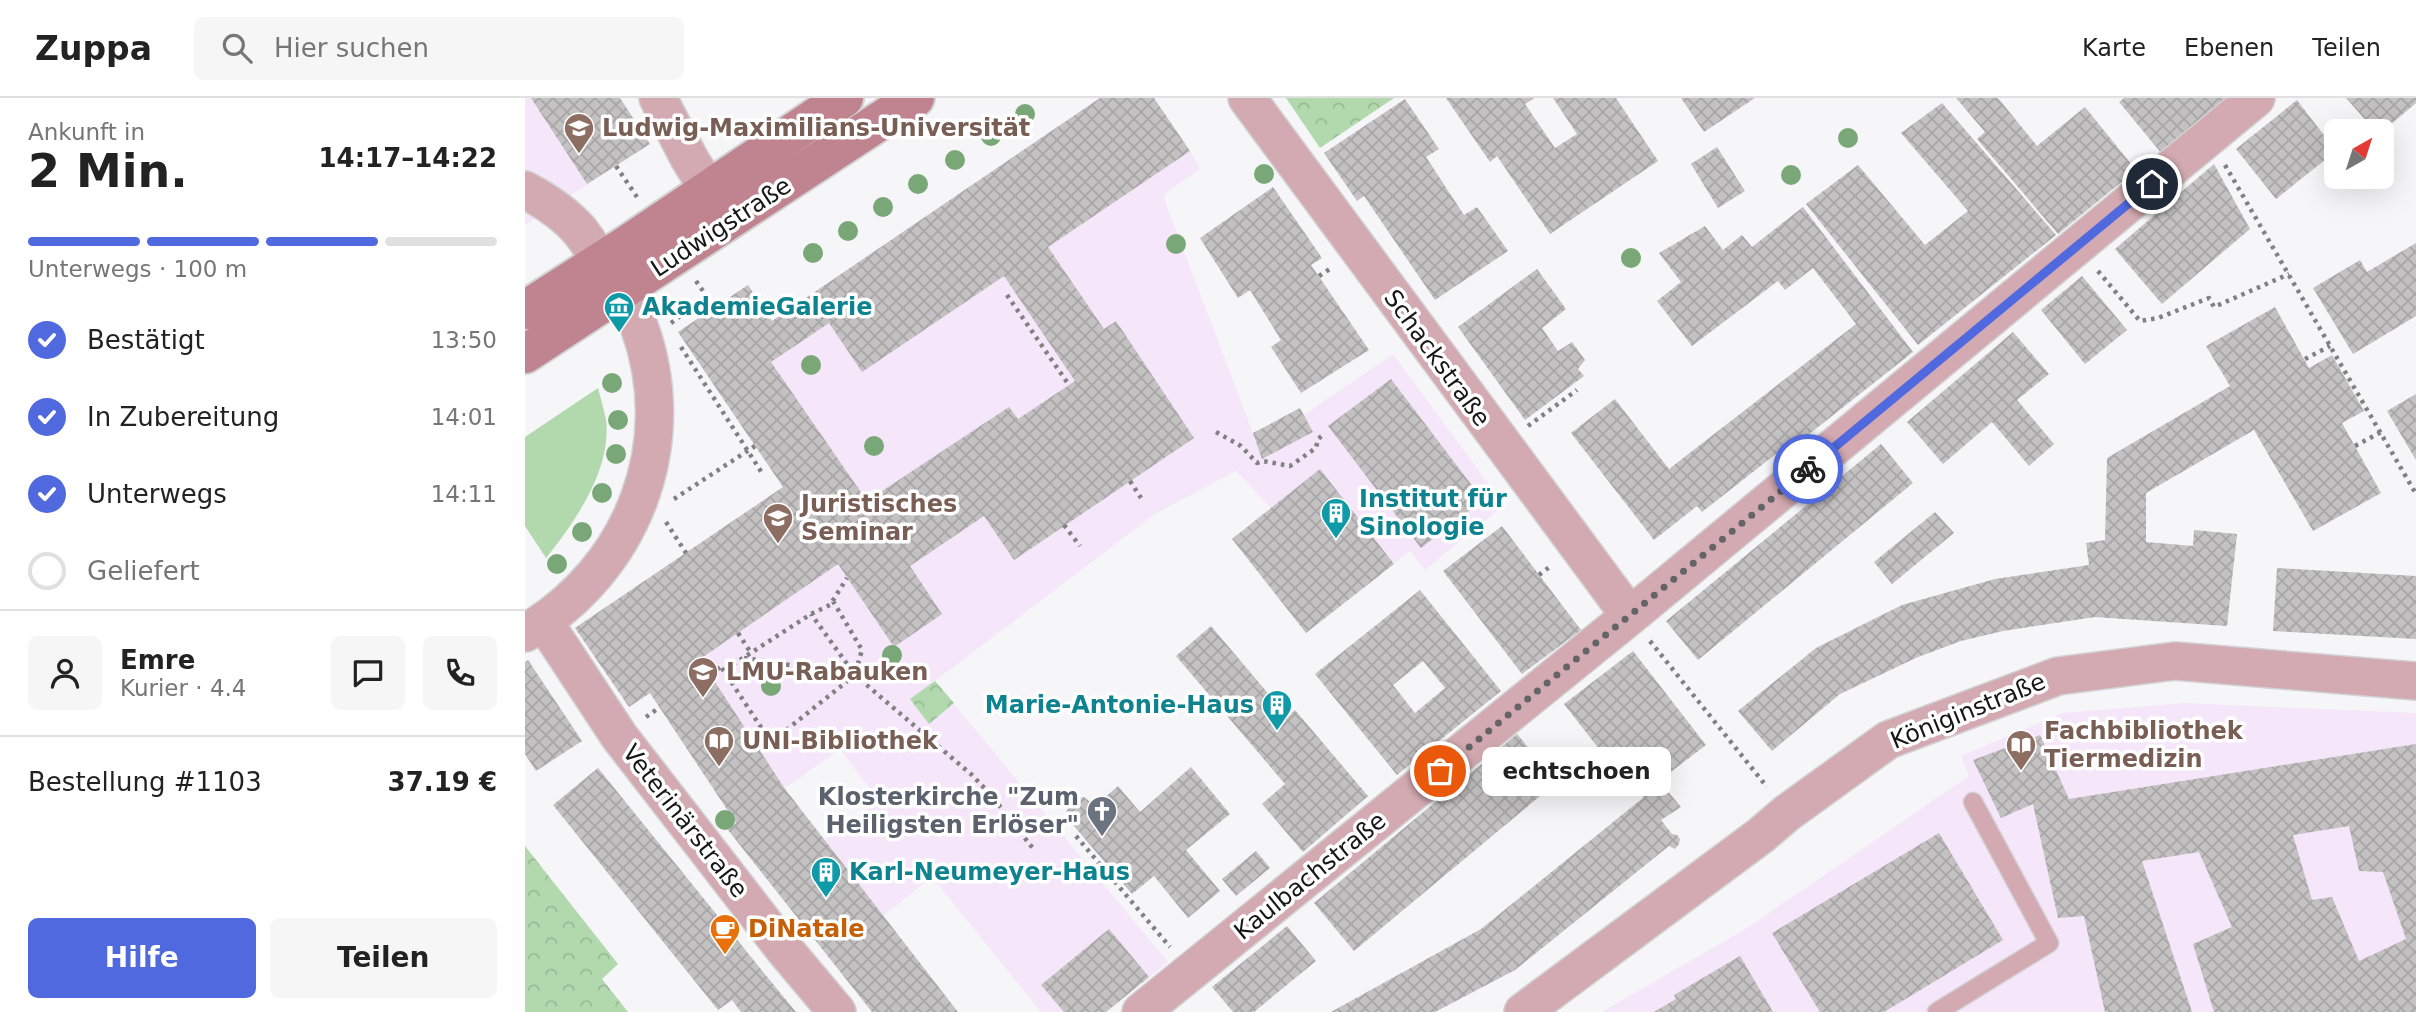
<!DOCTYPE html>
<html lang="de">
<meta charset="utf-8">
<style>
:root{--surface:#fff;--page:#f6f6f6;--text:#222;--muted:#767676;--line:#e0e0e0;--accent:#5069de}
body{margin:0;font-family:"DejaVu Sans",sans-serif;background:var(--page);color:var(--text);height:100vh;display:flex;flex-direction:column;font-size:26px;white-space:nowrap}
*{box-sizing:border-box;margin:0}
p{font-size:23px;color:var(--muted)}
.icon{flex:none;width:38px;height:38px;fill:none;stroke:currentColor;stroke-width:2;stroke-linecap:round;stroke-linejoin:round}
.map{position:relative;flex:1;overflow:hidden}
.details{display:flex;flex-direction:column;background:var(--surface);width:525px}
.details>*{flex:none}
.needle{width:46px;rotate:39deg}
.tools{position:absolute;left:1799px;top:21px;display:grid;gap:14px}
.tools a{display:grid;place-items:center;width:70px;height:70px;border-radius:10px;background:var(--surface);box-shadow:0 7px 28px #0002;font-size:35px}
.pin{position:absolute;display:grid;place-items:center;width:60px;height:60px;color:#fff;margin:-30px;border:4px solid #fff;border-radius:50%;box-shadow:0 2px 7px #0007}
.courier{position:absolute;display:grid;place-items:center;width:70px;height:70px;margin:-35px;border:5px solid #5069de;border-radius:50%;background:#fff;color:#222;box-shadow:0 2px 9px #0007}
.bubble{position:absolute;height:49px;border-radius:10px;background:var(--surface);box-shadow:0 7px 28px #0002;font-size:23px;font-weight:800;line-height:49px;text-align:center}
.overview em{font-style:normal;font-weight:800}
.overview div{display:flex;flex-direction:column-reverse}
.overview{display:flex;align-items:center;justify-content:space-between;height:119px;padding:0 28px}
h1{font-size:46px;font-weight:800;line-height:52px}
.bar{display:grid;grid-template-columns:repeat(4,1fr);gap:10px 7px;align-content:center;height:84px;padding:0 28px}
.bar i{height:9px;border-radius:5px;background:var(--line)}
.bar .current{background:var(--accent)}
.bar p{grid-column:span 4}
.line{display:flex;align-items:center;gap:18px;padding:0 28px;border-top:2px solid var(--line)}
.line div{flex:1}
.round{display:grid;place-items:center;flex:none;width:74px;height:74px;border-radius:10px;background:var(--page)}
ol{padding:0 28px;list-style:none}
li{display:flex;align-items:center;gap:21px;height:77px}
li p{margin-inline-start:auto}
li .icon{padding:7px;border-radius:50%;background:var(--accent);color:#fff;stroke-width:4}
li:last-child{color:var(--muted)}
li i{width:38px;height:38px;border:4px solid var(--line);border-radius:50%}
.cta{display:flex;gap:14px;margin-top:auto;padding:14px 28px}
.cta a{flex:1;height:80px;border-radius:10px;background:var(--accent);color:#fff;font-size:28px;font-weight:800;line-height:80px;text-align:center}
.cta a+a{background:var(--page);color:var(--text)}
header{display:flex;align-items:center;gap:42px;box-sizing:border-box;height:98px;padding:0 35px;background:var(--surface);border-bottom:2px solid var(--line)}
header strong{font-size:33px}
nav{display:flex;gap:38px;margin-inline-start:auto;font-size:24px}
.search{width:490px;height:63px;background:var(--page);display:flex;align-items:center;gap:18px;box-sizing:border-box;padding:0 24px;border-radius:10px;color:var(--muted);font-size:26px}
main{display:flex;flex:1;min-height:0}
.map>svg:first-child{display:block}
.education{fill:#f5e6fa}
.grass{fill:#b2d9ad}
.forest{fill:url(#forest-crowns)}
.building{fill:url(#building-cross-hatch);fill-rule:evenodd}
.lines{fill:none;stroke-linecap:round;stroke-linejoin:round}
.service-casing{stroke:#d2d2d4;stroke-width:21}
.minor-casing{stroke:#d2d2d4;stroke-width:40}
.secondary-casing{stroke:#d2d2d4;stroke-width:42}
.path{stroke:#818182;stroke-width:4.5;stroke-dasharray:3.5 5;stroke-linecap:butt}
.service{stroke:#d3aab1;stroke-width:18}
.minor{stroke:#d3aab1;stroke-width:37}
.secondary{stroke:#bf8490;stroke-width:38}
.tree{fill:#7aa778}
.done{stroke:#646466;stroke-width:7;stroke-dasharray:0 12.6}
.route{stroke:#5069de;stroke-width:9}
.labels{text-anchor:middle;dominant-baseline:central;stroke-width:7;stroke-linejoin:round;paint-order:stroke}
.education-label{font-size:24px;font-weight:bold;fill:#785e54;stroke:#fff;text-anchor:start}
.street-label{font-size:24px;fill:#161617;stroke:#fff}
.culture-label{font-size:24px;font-weight:bold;fill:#0d838f;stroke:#fff;text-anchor:start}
.worship-label{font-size:24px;font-weight:bold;fill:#5b616d;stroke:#fff;text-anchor:end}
.food-label{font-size:24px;font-weight:bold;fill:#c56008;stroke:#fff;text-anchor:start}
</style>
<header>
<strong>Zuppa</strong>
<div class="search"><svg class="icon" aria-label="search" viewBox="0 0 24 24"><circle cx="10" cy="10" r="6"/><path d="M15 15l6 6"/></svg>Hier suchen</div>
<nav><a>Karte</a><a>Ebenen</a><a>Teilen</a></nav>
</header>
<main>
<section class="details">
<div class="overview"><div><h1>2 Min.</h1><p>Ankunft in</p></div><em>14:17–14:22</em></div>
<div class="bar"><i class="current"></i><i class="current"></i><i class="current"></i><i></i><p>Unterwegs · 100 m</p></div>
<ol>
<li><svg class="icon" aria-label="check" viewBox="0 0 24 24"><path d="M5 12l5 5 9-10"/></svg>Bestätigt<p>13:50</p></li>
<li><svg class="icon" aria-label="check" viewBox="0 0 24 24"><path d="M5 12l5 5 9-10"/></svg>In Zubereitung<p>14:01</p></li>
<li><svg class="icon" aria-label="check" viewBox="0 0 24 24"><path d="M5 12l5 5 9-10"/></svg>Unterwegs<p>14:11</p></li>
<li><i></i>Geliefert</li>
</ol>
<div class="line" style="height:126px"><a class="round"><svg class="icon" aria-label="person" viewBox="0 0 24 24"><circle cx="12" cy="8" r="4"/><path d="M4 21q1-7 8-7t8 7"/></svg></a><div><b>Emre</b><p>Kurier · 4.4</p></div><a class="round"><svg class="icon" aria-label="chat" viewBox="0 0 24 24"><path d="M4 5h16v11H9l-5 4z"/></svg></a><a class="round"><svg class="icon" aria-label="phone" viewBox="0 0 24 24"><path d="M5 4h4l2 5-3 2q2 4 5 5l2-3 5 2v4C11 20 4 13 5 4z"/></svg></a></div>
<div class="line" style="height:91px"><div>Bestellung #1103</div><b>37.19 €</b></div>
<div class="cta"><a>Hilfe</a><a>Teilen</a></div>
</section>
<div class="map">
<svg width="1891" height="914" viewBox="0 0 1891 914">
<defs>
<pattern id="forest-crowns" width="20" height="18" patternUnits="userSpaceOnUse" patternTransform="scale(1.75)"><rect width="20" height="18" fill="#b2d9ad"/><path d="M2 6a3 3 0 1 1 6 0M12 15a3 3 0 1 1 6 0" fill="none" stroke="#98ba94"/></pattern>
<pattern id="building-cross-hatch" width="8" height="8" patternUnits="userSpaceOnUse" patternTransform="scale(1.75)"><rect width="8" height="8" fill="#c3c1c1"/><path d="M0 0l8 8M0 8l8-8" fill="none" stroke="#a7a5a5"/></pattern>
</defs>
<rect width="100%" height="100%" fill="#f6f6f8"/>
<!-- education -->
<path class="education" d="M0 0H95L125 46 0 127Z
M575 0 665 53 675 71 641 95 639 101 728 335 779 317 868 256 979 407 900 472 885 453 820 504 746 410 711 373 630 416 410 583 643 864 582 914H516L407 779 305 860 244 782 354 703 315 651 211 725 125 595 50 530 258 389 153 234 223 187 247 223Z
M1659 605 1891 615V914H1077L1222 830 1444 678 1436 658 1538 615Z"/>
<!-- grass -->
<path class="grass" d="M73 290C76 301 79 312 81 322 87 371 50 424 21 460L0 428V339Z"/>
<!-- forest -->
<path class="forest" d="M761 0H869L795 50Z
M410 583 429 605 404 626 385 601Z
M0 748 93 866 77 881 103 914H0Z"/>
<!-- building -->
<path class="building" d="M6 0H95L125 46 62 86Z
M575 0H629L665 53 523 149 579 231 591 223 669 340 489 462 459 418 385 468 417 516 369 549 313 466 175 561 260 691 433 914H347L203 732 211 725 125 595 104 609 50 530 258 389 153 234 223 187 247 223ZM479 178 550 283 493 321 484 309 342 403 246 264 304 225 337 274Z
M921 0H1009L1000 6 1030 50 1052 36 1028 0H1091L1133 63 1025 136 972 58 965 64Z
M1156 0H1230L1179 34Z
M1431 0H1473L1512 48 1560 9 1611 72 1533 136 1452 41 1460 34Z
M1599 0H1707L1637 56 1594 4Z
M1821 0H1891V5L1858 33H1850Z
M880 1 914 51 901 59 939 117 952 109 983 153 910 202 839 98 832 103 799 55Z
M1772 2 1811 53 1751 101 1711 51Z
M1417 5 1531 137 1393 247 1281 106 1333 67 1400 147 1443 113 1376 35Z
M1192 49 1220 93 1193 110 1166 66Z
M1689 66 1725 131 1637 206 1590 151Z
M748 89 797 160 786 167 844 252 776 295 746 249 756 242 725 192 713 200 675 140Z
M1278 109 1388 254 1264 352 1261 348 1177 414 1172 408 1129 442 1046 335 1090 301 1144 371 1331 226 1288 170 1260 192 1253 183 1167 248 1132 203 1156 184 1134 155 1180 128 1198 152 1217 137 1227 149Z
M1891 145V218L1828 256 1788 190 1835 162 1842 174Z
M1012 171 1041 211 1017 230 1033 253 1047 244 1060 262 1053 271 1059 278 1000 322 933 229Z
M1557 178 1602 232 1560 266 1516 212Z
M1750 209 1784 270 1807 257 1839 313 1817 325 1856 395 1788 433 1729 332 1621 395V444L1668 448 1669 432 1712 436 1702 528 1570 519 1478 533 1436 543 1393 559 1315 596 1247 653 1213 613 1291 550 1377 507 1470 481 1564 467 1561 445 1580 442 1582 360 1705 288 1681 248Z
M1488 234 1524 276 1492 302 1529 346 1504 368 1467 324 1418 366 1382 324Z
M866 281 958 402 896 450 803 328Z
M1891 296V362L1862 313Z
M775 310 788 334 737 361 728 335Z
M1356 346 1388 385 1173 562 1141 523Z
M795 371 869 466 781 535 707 441Z
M1410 414 1429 435 1367 486 1349 464Z
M977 428 1056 532 997 576 918 473Z
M1752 470 1891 478V541L1748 533Z
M895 492 976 593 872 677 790 576ZM898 563 920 590 890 615 868 587Z
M686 528 763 619 770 612 843 698 778 754 737 706 760 686 651 558Z
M1108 553 1181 647 1134 683 1156 709 1136 722 1147 736 1152 737 1155 741 1154 746 1150 751 1144 748 990 872 910 914H806L956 831 1119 699 1106 692 1039 606Z
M3 562 57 643 11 673 0 656V564Z
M992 636 1032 684 829 853 789 805Z
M1515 637 1544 701 1891 646V914H1689L1668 846 1707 829 1674 754 1617 763 1667 914H1580L1559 818 1533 820 1508 706 1476 720 1448 662ZM1824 728 1834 773 1858 774 1881 841 1834 863 1807 799 1787 802 1768 737Z
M666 669 705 716 661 752 695 793 663 820 629 778 607 796 543 721 541 714 547 702 559 699 570 708 593 688 615 714Z
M73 670 239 875 271 914H216L207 902 193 912 28 707Z
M1414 735 1478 842 1359 914H1295L1247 835Z
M731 753 745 770 711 798 697 781Z
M762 828 791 863 729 914H708L687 889Z
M584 831 624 879 581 914H539L516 887Z
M1215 858 1248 914H1129L1151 901 1149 897Z"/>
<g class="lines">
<!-- service casing -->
<g class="service-casing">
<path id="service" d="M1412 914 1524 845 1448 704"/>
</g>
<!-- minor casing -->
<g class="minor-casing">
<path id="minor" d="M133 0 164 60 199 117
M722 0 1105 518
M0 92C19 102 41 117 55 133 66 147 75 163 84 178 94 193 108 211 114 228 157 346 108 472 0 535
M19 524 94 638 259 851 312 914
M616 914 1105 518 1731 0
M998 914 1235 738 1262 715 1363 642 1533 578 1650 563 1891 583"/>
</g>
<!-- secondary casing -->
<g class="secondary-casing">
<path id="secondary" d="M0 212 103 146 319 0
M0 256 390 0"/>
</g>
<!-- path -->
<path class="path" d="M1700 67 1891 396
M91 68 112 99
M1573 173 1615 223 1633 220 1684 200 1689 209 1764 176
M794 178 808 169
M171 183 190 210
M482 197 544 287
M146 225 182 199
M156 249 237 375
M1780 261 1805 248
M1003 328 1052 292
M691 334 716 348 732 365 738 363 765 368 791 350 793 341 799 336
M1830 348 1856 334
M605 383 616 400
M149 401 230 348
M141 424 161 455
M539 427 555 448
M1014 477 1027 467
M308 503 337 552 330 576
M213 535 226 555
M1125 543 1242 689
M219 560 330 577 447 677 466 697 510 753
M197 570 245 643
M185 576 196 569H204L286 516 305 507 322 480
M121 619 135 609
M233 651 255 637 330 577 286 516
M551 738 645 849"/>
<!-- service -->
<use href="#service" class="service"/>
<!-- minor -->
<use href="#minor" class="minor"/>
<!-- secondary -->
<use href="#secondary" class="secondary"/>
</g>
<!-- trees -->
<g class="tree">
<circle cx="500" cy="16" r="10"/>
<circle cx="466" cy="38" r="10"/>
<circle cx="1323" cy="40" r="10"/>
<circle cx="430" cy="62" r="10"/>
<circle cx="739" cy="76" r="10"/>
<circle cx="1266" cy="77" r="10"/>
<circle cx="393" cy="86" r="10"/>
<circle cx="358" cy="109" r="10"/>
<circle cx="323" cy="133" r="10"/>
<circle cx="651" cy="146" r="10"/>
<circle cx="288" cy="155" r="10"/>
<circle cx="1106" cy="160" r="10"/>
<circle cx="286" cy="267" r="10"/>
<circle cx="87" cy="285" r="10"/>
<circle cx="93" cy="322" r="10"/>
<circle cx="349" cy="348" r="10"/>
<circle cx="91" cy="356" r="10"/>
<circle cx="77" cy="395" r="10"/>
<circle cx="57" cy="434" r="10"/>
<circle cx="32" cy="466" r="10"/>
<circle cx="367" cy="557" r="10"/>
<circle cx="246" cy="588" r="10"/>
<circle cx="200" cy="722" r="10"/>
</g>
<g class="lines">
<!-- done -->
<path class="done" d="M915 673 1283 371"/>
<!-- route -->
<path class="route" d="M1283 371 1627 86"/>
</g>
<!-- icons -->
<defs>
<g id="university-pin" transform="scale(1.575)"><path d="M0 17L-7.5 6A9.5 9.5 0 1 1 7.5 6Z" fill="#8d6e63" stroke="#fff"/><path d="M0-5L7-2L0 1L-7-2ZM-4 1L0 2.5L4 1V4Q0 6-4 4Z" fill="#fff"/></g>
<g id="museum-pin" transform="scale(1.575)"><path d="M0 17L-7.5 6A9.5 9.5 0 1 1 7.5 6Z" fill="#0f9aa8" stroke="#fff"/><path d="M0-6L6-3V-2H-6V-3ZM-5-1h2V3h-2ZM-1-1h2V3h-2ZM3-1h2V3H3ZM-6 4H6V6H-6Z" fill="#fff"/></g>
<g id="building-pin" transform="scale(1.575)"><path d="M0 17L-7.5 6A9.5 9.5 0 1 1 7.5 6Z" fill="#0f9aa8" stroke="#fff"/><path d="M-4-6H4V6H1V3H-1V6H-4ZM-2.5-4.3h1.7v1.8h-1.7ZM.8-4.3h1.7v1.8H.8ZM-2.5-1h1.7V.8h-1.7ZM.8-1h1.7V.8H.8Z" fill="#fff"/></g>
<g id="school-pin" transform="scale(1.575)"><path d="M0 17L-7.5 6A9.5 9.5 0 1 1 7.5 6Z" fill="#8d6e63" stroke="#fff"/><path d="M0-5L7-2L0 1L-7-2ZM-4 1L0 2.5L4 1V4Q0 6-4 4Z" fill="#fff"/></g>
<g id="library-pin" transform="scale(1.575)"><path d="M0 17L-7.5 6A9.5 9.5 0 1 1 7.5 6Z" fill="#8d6e63" stroke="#fff"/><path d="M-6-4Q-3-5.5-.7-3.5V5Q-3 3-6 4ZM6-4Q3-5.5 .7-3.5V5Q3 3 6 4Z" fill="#fff"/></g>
<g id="church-pin" transform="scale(1.575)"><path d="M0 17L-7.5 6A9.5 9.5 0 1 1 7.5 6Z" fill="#6b7280" stroke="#fff"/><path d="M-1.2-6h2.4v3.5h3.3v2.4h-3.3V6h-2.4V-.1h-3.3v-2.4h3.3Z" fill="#fff"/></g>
<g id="cafe-pin" transform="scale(1.575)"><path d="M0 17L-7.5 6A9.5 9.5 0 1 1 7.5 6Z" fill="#e8710a" stroke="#fff"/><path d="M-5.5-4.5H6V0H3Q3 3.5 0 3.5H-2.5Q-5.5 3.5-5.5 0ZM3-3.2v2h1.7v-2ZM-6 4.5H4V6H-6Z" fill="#fff"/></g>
</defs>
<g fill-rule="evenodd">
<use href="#university-pin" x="54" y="30"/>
<use href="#museum-pin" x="94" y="209"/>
<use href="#building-pin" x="811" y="415"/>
<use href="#university-pin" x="253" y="420"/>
<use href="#school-pin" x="178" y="574"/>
<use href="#building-pin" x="752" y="607"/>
<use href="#library-pin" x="194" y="643"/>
<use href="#library-pin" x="1496" y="647"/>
<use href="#church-pin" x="577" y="713"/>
<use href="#building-pin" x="301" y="774"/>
<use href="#cafe-pin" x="200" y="831"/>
</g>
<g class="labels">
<!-- education labels -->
<g class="education-label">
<text x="77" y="30">Ludwig-Maximilians-Universität</text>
<text x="276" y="406">Juristisches<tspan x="276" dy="28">Seminar</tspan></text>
<text x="201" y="574">LMU-Rabauken</text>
<text x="1519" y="633">Fachbibliothek<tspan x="1519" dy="28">Tiermedizin</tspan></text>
<text x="217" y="643">UNI-Bibliothek</text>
</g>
<!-- street labels -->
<g class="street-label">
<text transform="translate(196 129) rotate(-33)">Ludwigstraße</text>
<text transform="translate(912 260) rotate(54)">Schackstraße</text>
<text transform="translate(1443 613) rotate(-22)">Königinstraße</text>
<text transform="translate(160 723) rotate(52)">Veterinärstraße</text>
<text transform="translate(785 778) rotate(-39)">Kaulbachstraße</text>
</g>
<!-- culture labels -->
<g class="culture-label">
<text x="117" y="209">AkademieGalerie</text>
<text x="834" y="401">Institut für<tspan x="834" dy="28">Sinologie</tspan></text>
<text x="729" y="607" text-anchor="end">Marie-Antonie-Haus</text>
<text x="324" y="774">Karl-Neumeyer-Haus</text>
</g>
<!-- worship labels -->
<g class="worship-label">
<text x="554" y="699">Klosterkirche "Zum<tspan x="554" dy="28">Heiligsten Erlöser"</tspan></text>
</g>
<!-- food labels -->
<g class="food-label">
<text x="223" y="831">DiNatale</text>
</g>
</g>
</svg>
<div class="tools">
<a><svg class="needle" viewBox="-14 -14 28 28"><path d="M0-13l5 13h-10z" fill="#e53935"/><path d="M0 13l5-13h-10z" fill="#767676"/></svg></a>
</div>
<div class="pin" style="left:915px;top:673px;background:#ea580c"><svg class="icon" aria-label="bag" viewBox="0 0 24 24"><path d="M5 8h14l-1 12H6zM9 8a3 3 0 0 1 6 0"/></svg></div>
<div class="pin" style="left:1627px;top:86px;background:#1f2937"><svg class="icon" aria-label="home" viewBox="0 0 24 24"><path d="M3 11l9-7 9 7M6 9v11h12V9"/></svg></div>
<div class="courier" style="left:1283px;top:371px"><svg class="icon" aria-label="bike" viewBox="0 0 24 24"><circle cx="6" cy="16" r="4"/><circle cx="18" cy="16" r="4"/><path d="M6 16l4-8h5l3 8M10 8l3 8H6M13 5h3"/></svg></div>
<div class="bubble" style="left:957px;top:649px;width:189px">echtschoen</div>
</div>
</main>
